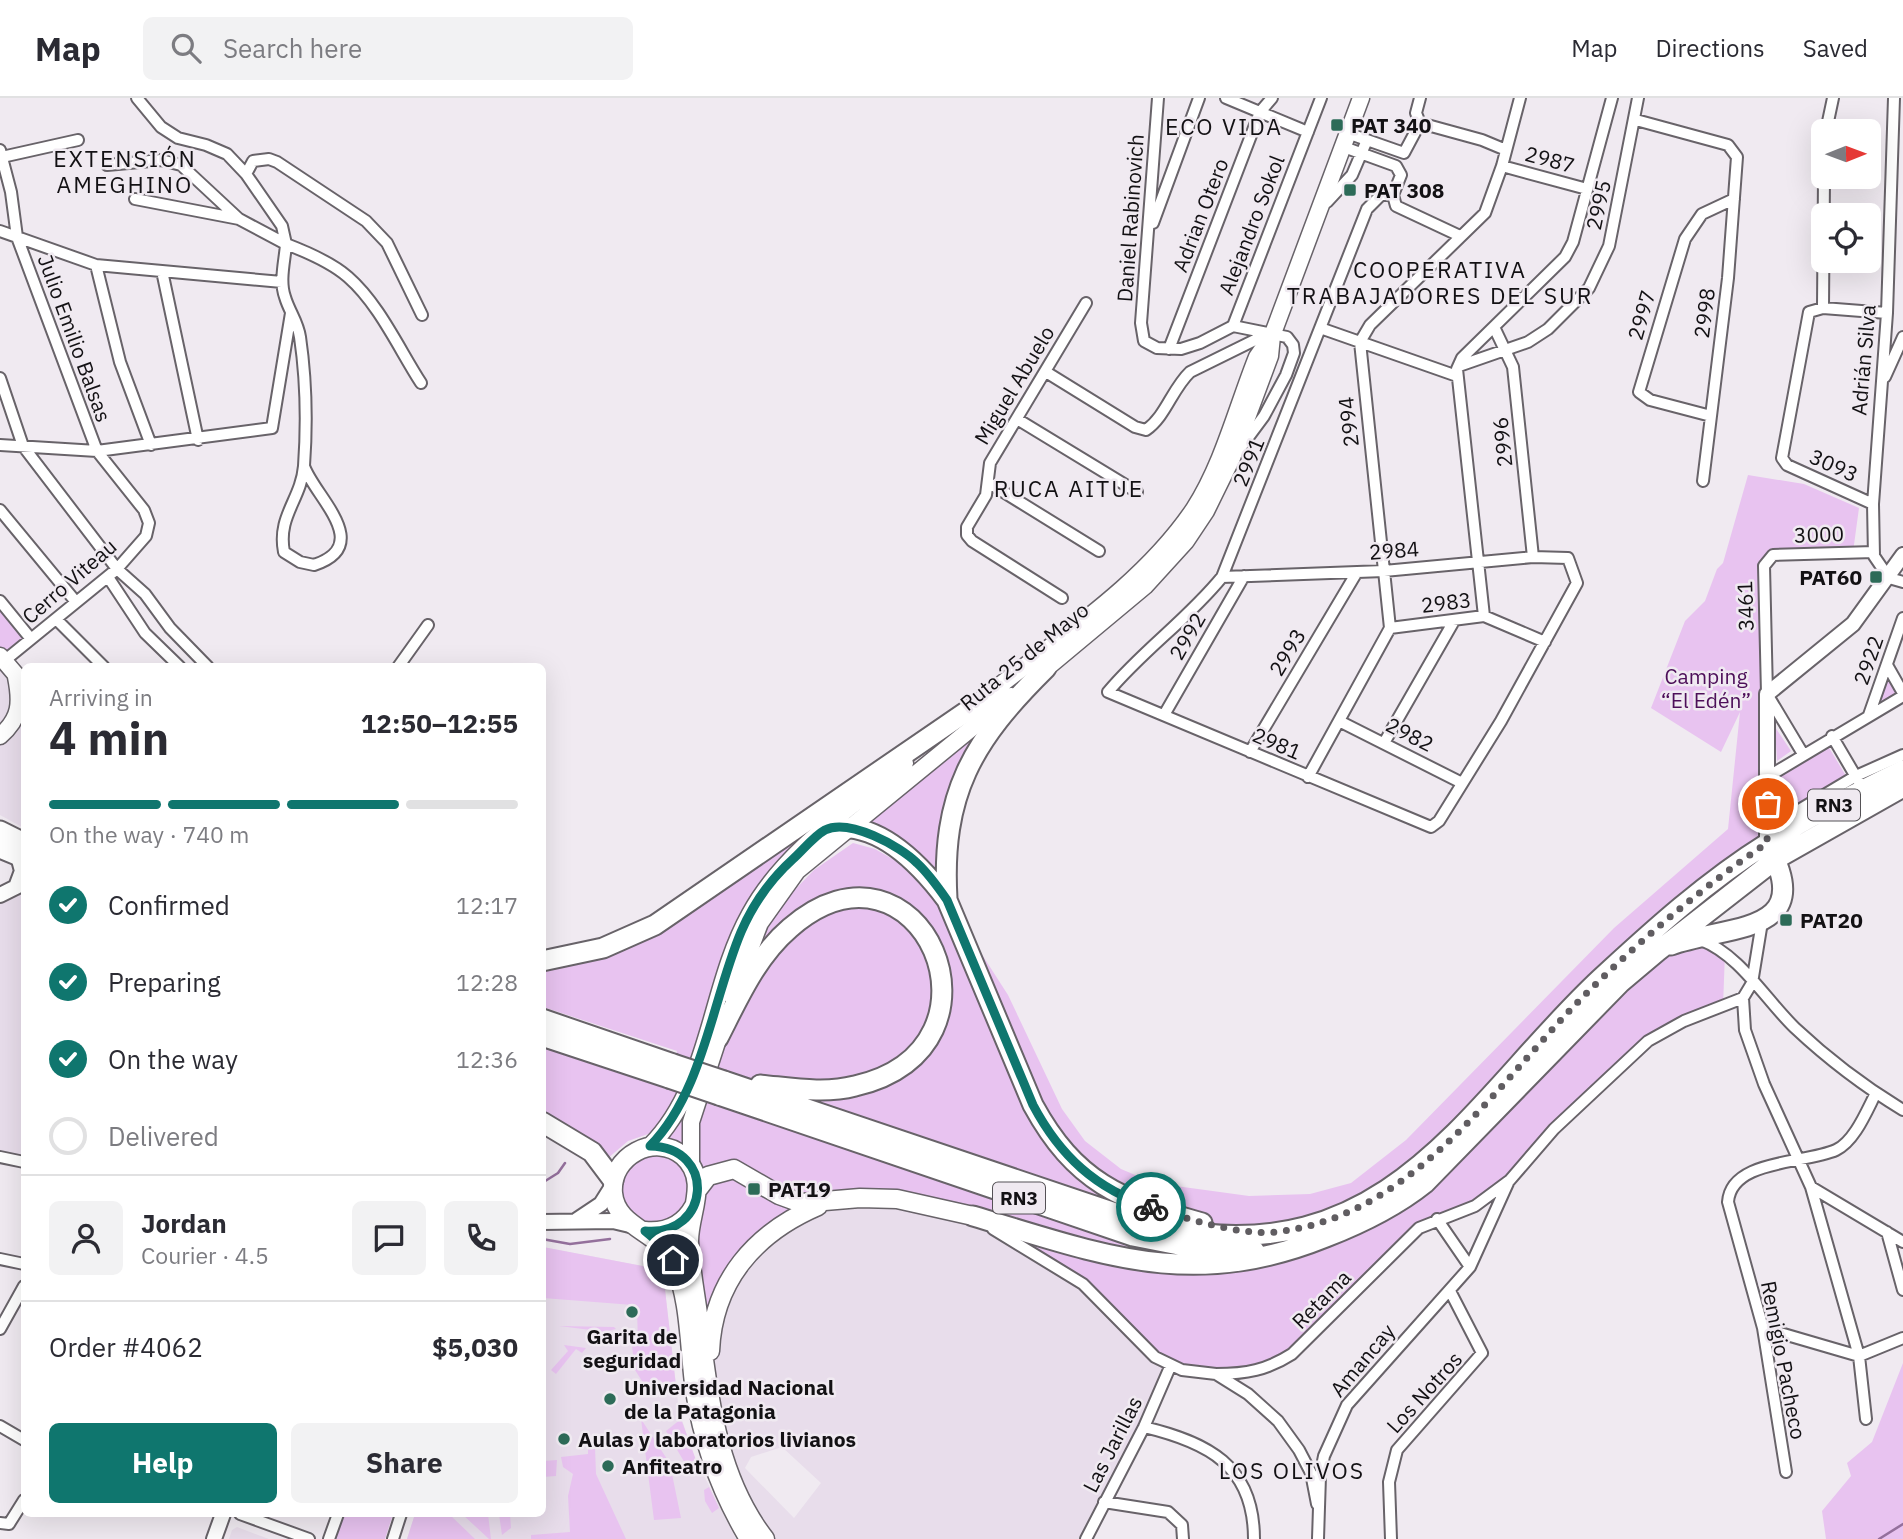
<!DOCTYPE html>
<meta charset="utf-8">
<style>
:root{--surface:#fff;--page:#f2f2f3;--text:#2b2b33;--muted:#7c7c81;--line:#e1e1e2;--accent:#0f766e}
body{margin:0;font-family:"IBM Plex Sans",sans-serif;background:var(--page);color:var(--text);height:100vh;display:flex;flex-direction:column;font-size:26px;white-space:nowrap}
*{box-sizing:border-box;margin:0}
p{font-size:23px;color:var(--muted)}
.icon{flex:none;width:38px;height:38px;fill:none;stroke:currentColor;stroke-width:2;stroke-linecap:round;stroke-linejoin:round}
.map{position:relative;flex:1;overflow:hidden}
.sheet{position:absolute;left:21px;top:565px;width:525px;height:854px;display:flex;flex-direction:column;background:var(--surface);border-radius:10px;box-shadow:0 7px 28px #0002}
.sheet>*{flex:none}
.needle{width:46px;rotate:89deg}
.fabs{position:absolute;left:1811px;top:21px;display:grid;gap:14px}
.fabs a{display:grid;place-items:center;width:70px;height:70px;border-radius:10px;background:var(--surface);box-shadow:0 7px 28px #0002;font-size:35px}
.pin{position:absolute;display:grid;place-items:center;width:60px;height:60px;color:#fff;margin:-30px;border:4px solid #fff;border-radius:50%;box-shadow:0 2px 7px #0007}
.courier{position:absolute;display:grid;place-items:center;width:70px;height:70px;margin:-35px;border:5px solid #0f766e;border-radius:50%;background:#fff;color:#222;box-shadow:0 2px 9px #0007}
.summary em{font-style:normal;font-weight:700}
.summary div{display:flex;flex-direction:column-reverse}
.summary{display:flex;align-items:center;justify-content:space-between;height:119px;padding:0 28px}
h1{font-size:46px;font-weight:700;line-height:52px}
.bar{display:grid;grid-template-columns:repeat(4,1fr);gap:10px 7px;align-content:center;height:84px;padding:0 28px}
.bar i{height:9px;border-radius:5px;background:var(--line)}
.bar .selected{background:var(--accent)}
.bar p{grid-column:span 4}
.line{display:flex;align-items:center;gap:18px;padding:0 28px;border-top:2px solid var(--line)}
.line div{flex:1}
.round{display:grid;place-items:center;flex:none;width:74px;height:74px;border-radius:10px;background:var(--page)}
ol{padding:0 28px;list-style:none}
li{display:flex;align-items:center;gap:21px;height:77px}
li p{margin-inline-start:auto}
li .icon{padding:7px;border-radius:50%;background:var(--accent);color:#fff;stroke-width:4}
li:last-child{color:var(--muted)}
li i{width:38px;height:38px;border:4px solid var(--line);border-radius:50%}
.action{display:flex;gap:14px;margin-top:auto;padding:14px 28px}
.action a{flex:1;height:80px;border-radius:10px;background:var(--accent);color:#fff;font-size:28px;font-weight:700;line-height:80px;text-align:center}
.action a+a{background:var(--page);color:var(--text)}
header{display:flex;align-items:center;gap:42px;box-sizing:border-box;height:98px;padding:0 35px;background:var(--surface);border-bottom:2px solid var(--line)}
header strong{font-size:33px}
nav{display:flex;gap:38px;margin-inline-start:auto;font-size:24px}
.search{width:490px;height:63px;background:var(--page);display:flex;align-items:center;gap:18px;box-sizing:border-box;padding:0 24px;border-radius:10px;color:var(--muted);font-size:26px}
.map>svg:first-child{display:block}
.built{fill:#e8ddeb;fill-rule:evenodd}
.green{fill:#e8c3f0}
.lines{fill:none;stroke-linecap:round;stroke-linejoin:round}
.stream{stroke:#94709c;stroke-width:2.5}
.minor-casing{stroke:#686369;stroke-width:14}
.tertiary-casing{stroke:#686369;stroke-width:18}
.secondary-casing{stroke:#686369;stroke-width:19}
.primary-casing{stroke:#686369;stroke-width:21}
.trunk-casing{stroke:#686369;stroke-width:23}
.minor{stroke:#fff;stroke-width:10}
.tertiary{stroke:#fff;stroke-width:14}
.secondary{stroke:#fff;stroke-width:16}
.primary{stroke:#fff;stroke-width:18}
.trunk{stroke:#fff;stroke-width:19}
.trunk-bridge-casing{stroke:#686369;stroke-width:23;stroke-linecap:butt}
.trunk-bridge{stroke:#fff;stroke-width:19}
.done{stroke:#605d61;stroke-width:7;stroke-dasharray:0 12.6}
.route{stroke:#0f766e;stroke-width:9}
.poi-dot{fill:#2d6b58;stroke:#f0eaf1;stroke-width:2.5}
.labels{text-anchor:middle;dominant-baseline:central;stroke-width:5;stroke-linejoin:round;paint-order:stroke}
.shield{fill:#f0eaf1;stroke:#555256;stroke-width:2}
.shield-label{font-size:19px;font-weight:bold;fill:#131114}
.poi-label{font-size:21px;font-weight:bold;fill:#131114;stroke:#f0eaf1;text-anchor:start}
.street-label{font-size:21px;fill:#131114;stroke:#f0eaf1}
.park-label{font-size:21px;fill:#4d0f59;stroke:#f0eaf1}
.neighbourhood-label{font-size:23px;letter-spacing:2px;fill:#131114;stroke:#f0eaf1}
</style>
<header>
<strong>Map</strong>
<div class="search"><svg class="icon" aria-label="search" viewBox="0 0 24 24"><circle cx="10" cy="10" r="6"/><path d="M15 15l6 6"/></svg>Search here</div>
<nav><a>Map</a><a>Directions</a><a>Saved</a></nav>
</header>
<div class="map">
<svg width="1903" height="1441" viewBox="0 0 1903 1441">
<rect width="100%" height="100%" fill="#f0eaf1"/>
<!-- built -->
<path class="built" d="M0 558 24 587V730L0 717Z
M24 788V1064L0 1059V797Z
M843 1101 973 1118 1058 1171 1170 1269 1086 1441H765L711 1313V1236L755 1146ZM782 1349 821 1385 794 1420 745 1370 751 1359Z
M543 1149 653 1170 664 1183 679 1313 694 1358 736 1441H407L415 1416H542Z
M237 1429 269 1441H229L232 1432Z"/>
<!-- green -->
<path class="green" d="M1748 377 1804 386 1859 410 1853 454 1767 462V745L1749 781 1695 839 1725 854 1723 909 1648 943 1492 1097 1426 1126 1292 1256 1250 1275 1170 1269 1083 1186 973 1118 791 1098 740 1065 729 1063 700 1076 696 1026 751 860 780 807 814 772 853 745 875 751 903 767 947 802 1008 897 1062 1011 1085 1043 1121 1071 1154 1085 1249 1098 1310 1096 1351 1085 1406 1042 1614 830 1728 731 1740 614 1721 654 1651 610 1685 523 1705 503 1717 471 1723 465Z
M0 502 31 541 0 558Z
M1888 576 1899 597 1876 610Z
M993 617 979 639 940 782 863 728Z
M1775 629 1791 653 1777 663Z
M1828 648 1846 678 1799 706 1779 702 1778 678Z
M858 692C816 730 772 767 740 815L682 998 654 1034 628 1043 607 1061 543 1018V948L666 987 677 953 543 909 542 864 614 849Z
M777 791 684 1047 666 1038 689 1006 747 836Z
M620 1090a35 35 0 1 1 70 0a35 35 0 1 1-70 0Z
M730 1075 806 1110 760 1136 707 1243C701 1201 687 1137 702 1098 706 1085 718 1079 730 1075Z
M543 1149 653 1170 664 1183 676 1288 667 1289 660 1282H653L647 1291 635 1272 632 1248 638 1242 637 1214 633 1207 543 1200Z
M559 1228 614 1229 616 1231 591 1237V1232Z
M564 1247 586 1250 582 1255 576 1251 556 1276 551 1272 568 1253Z
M1903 1265V1441H1826L1822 1413 1851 1378 1847 1365 1872 1344Z
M641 1321 667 1361 664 1364 672 1376 681 1420 654 1422Z
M681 1321 696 1362 689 1372 666 1333Z
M595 1349 596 1376 626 1441H531V1437L570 1434 568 1398 573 1376 563 1369 561 1359 588 1356V1350Z
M557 1362 556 1378 543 1379V1363Z
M709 1389 719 1410 712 1415 705 1403 704 1392Z
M344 1416H393L385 1441H336Z
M415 1416H449L475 1441H407Z
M462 1416H488L491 1441H489Z
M499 1416H510L511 1430 502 1437Z"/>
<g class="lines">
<!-- stream -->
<path class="stream" d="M542 1085 558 1075 565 1065
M542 1141 570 1146 610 1141
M1879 1441 1903 1426"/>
<!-- minor casing -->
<g class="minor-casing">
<path id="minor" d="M137 0 161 29 178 40 206 47 227 56 246 76
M1158 0 1141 225 1144 243 1157 250 1181 251 1200 245 1233 228 1287 239 1293 247 1294 255 1286 277 1264 318 1241 349
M1226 0 1308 34
M1894 0 1887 215 1873 406 1874 458 1889 480 1903 484
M1636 22 1728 47 1737 59 1728 180 1703 383
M1420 25 1482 42 1506 52
M1420 25 1416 15 1420 0
M1826 33 1833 0
M1347 35 1404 55 1420 25
M1341 48 1396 68 1401 77 1393 97 1396 108 1460 138
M0 52 11 94 17 139 97 353 144 412 149 425 146 438 117 471 4 563
M2 59 78 42
M107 67 161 62 181 67 239 121 286 146C285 162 279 183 285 199 289 213 298 224 300 239 306 280 307 326 304 368 301 402 277 418 284 454L300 464 314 467C375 447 314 398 304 368
M1502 68 1587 91
M1824 79 1823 210 1887 215
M135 101 239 121
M1327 104 1352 77 1367 42
M1153 125 1199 0
M0 133 96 167 282 184
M96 167 120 264 151 347
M162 173 198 342
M1823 210 1809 214 1782 360 1787 367 1873 406
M1233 228 1321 0
M1494 229 1513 269 1533 459
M1323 231 1457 278
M1169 251 1260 14 1272 0
M1459 268 1528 244 1548 231 1589 190 1609 148 1638 0
M1046 274 1135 329 1146 332C1166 318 1172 291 1190 274L1265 237
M1885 279 1903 239
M0 280 23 348 117 471 145 496 170 530 208 569
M421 285C399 251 379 206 348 179 331 164 307 154 286 146L282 128 246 76 253 63 269 61 277 64 366 123 387 145 422 217
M1711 318 1650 302 1639 294 1685 141 1702 116 1734 101
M1017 321 1137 394
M0 347 97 353 272 330 291 215
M989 385 1099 453
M0 412 76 504
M108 479 145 535 180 569
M1222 479 1384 473 1533 459 1568 460 1577 485 1501 623 1439 723 1431 729 1108 594C1143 552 1187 522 1222 479L1367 111 1381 97H1393
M1062 500 972 443 967 437V429L986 397 990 365 1086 205
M0 503 31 541
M1484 518 1457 271 1462 260 1565 159 1573 144 1612 0
M56 521 104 569
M1390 530 1484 518 1545 544
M1887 567 1903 595
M398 569 428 527
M1164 617 1244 478
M1869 617 1903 520
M1339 623 1462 685
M1832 638 1859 684
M1384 645 1454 523
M1250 654 1357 474
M1803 656 1767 596 1764 468 1773 457 1874 454
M1769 678 1903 598
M1308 679 1390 530 1360 244 1370 227 1485 115 1502 68 1520 0
M1767 731 1856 678 1903 657
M1762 824 1752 885 1743 900 1745 932 1764 986 1811 1089 1859 1258 1866 1321
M1701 842C1740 857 1765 901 1795 930 1828 961 1865 989 1903 1012
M0 1059 24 1064
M1811 1089 1903 1144
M1437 1121 1470 1169
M993 1131 1083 1186 1155 1259 1182 1272 1216 1276 1248 1296 1278 1323 1299 1352 1311 1375 1317 1406
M1887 1134 1903 1192
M0 1161 24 1166
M1763 1230 1859 1258
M0 1231 24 1188
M1859 1258 1903 1240
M1216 1276C1246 1276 1267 1272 1292 1256L1419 1130 1475 1108 1510 1082 1554 1031 1648 943 1684 923 1743 900
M0 1328 24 1342
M1144 1329C1207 1344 1254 1367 1254 1441
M1786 1374 1763 1230 1728 1104C1731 1061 1805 1066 1836 1052 1855 1043 1867 1012 1876 995
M1104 1404 1168 1414 1182 1427 1183 1441
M240 1416 309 1441
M0 1425 9 1426 24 1402
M329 1441 338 1416
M393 1441 401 1416
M1086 1441 1144 1329 1170 1269
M1318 1441 1320 1378 1324 1358 1347 1307 1470 1169 1508 1085
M1391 1441 1389 1384 1397 1352 1482 1255 1450 1193"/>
</g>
<!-- tertiary casing -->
<g class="tertiary-casing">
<path id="tertiary" d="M1767 745V596L1853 526 1903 457
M16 789 22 773 18 758
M0 797 24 785
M577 1122 601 1106 613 1087
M542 1124 613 1123 634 1128
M214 1441 223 1416"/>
</g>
<!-- secondary casing -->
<g class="secondary-casing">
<path id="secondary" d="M0 558 23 585
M1037 578 1145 488 1186 443 1206 413 1232 360 1270 258 1272 238 1361 0
M968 613C1043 550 1139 493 1194 411 1223 366 1237 309 1257 259L1268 243
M0 638C21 620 21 604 16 579
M732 898 760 825 797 773 1011 598
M650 1048C711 987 709 889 750 816 784 753 851 710 905 665
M691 1067V1024L722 929"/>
</g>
<!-- primary casing -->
<g class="primary-casing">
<path id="primary" d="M698 1091 708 1078 734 1071 779 1097 801 1105 860 1100 897 1101 973 1118
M645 1133C666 1135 683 1128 694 1108
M710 1253C713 1183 755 1135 818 1108
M749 1441C722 1396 703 1345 695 1293 689 1252 691 1201 673 1163 659 1133 616 1130 613 1095 610 1058 655 1034 683 1058 710 1082 689 1114 689 1143 690 1172 697 1203 700 1232 710 1306 718 1380 765 1441"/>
</g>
<!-- trunk casing -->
<g class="trunk-casing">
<path id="trunk" d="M824 732C875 718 920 766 947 802L1033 1007C1075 1084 1120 1102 1202 1125
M0 733 24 745
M0 750 24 760
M947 801C941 696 972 643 1046 570
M1671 847C1725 827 1818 838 1769 749
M542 863 603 850 655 827 976 607
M542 921 673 966
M542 938 669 980
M718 940C738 901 756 859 790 830 919 718 1022 950 855 988 824 996 792 990 760 987
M724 983 1133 1121C1157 1127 1181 1134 1205 1136 1400 1155 1478 995 1600 881 1653 832 1707 783 1768 745 1811 717 1857 695 1903 672
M719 997 1133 1138 1199 1151 1254 1152
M542 1024 592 1054 613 1082
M973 1118C1103 1157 1192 1193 1326 1139 1362 1125 1395 1109 1425 1085L1620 885 1658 853 1776 761 1903 689"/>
</g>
<!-- minor -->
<use href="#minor" class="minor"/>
<!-- tertiary -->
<use href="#tertiary" class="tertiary"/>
<!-- secondary -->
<use href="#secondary" class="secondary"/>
<!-- primary -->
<use href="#primary" class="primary"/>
<!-- trunk -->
<use href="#trunk" class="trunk"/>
<!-- trunk-bridge casing -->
<g class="trunk-bridge-casing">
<path id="trunk-bridge" d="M673 966 724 983
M669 980 719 997"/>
</g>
<!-- trunk-bridge -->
<use href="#trunk-bridge" class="trunk-bridge"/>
</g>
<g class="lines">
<!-- done -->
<path class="done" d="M1151 1109C1183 1120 1242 1138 1275 1134 1420 1119 1503 974 1599 883 1651 833 1707 786 1767 745L1768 706"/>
<!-- route -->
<path class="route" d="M673 1162 663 1148 645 1133C711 1139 717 1049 650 1048 703 994 712 903 741 834 753 806 771 781 793 761 803 752 814 738 825 732 849 720 900 748 917 765 929 776 938 789 947 802L1033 1007C1060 1058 1096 1091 1151 1109"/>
</g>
<!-- markers -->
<g class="poi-dot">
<rect x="1330" y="20" width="14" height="14" rx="3.5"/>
<rect x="1343" y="85" width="14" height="14" rx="3.5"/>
<rect x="1869" y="472" width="14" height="14" rx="3.5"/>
<rect x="1779" y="815" width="14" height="14" rx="3.5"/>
<rect x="747" y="1084" width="14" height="14" rx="3.5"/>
<circle cx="632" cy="1214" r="7"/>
<circle cx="610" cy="1301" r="7"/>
<circle cx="564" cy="1341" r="7"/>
<circle cx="608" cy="1368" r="7"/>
</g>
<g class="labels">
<!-- shield labels -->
<g class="shield">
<rect x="1808" y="691.5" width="52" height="31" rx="5"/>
<rect x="993" y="1084.5" width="52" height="31" rx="5"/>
</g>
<g class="shield-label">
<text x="1834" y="707">RN3</text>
<text x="1019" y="1100">RN3</text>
</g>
<!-- poi labels -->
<g class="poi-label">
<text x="1351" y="27">PAT 340</text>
<text x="1364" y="92">PAT 308</text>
<text x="1862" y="479" text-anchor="end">PAT60</text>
<text x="1800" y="822">PAT20</text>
<text x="768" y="1091">PAT19</text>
<text x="632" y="1238" text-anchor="middle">Garita de<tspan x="632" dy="24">seguridad</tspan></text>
<text x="624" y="1289">Universidad Nacional<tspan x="624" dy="24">de la Patagonia</tspan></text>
<text x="578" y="1341">Aulas y laboratorios livianos</text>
<text x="622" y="1368">Anfiteatro</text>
</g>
<!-- street labels -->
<g class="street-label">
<text transform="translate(1550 61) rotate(15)">2987</text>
<text transform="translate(1598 107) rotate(-78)">2995</text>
<text transform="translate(1200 117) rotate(-69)">Adrian Otero</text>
<text transform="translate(1130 120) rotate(-86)">Daniel Rabinovich</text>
<text transform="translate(1251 127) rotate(-69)">Alejandro Sokol</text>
<text transform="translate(1704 215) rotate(-83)">2998</text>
<text transform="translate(1641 217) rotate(-74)">2997</text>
<text transform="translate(75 240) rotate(70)">Julio Emilio Balsas</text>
<text transform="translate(1863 262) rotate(-85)">Adrián Silva</text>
<text transform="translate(1014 287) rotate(-59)">Miguel Abuelo</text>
<text transform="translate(1348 324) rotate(-97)">2994</text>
<text transform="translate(1502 344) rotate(-96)">2996</text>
<text transform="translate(1248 364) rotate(-68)">2991</text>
<text transform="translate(1834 367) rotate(24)">3093</text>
<text transform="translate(1819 436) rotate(-2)">3000</text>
<text transform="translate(1394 452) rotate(-4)">2984</text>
<text transform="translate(69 483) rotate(-41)">Cerro Viteau</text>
<text transform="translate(1446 504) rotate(-7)">2983</text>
<text transform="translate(1745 508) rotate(-92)">3461</text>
<text transform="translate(1187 538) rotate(-60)">2992</text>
<text transform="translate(1287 554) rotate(-59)">2993</text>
<text transform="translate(1024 558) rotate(-39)">Ruta 25 de Mayo</text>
<text transform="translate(1868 562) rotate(-71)">2922</text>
<text transform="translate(1410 636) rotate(27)">2982</text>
<text transform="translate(1277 645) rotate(23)">2981</text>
<text transform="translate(1321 1201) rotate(-45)">Retama</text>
<text transform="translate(1362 1262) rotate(-50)">Amancay</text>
<text transform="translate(1784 1262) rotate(79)">Remigio Pacheco</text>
<text transform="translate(1424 1294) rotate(-48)">Los Notros</text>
<text transform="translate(1112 1346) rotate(-63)">Las Jarillas</text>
</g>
<!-- park labels -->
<g class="park-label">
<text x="1706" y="578">Camping<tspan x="1706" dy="24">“El Edén”</tspan></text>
</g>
<!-- neighbourhood labels -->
<g class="neighbourhood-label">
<text x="1224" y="28">ECO VIDA</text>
<text x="125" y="60">EXTENSIÓN<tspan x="125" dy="26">AMEGHINO</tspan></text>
<text x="1440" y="171">COOPERATIVA<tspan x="1440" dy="26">TRABAJADORES DEL SUR</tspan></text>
<text x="1069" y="390">RUCA AITUE</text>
<text x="1292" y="1372">LOS OLIVOS</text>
</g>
</g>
</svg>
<div class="fabs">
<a><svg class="needle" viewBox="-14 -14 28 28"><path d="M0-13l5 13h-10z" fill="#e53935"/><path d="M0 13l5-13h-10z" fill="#7c7c81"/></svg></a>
<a><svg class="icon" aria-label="locate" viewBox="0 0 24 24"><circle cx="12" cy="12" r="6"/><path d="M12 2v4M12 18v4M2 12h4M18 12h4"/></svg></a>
</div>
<div class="pin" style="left:1768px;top:706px;background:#ea580c"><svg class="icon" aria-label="bag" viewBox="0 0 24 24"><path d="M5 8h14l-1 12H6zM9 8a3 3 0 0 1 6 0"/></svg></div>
<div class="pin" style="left:673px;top:1162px;background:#1f2937"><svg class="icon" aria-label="home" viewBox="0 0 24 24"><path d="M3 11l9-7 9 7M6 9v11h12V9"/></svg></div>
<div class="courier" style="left:1151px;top:1109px"><svg class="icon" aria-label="bike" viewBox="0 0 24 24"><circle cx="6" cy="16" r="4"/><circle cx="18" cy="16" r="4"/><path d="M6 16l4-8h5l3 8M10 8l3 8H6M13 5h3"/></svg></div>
<section class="sheet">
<div class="summary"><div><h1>4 min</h1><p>Arriving in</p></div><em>12:50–12:55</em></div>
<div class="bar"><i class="selected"></i><i class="selected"></i><i class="selected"></i><i></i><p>On the way · 740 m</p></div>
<ol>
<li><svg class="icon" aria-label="check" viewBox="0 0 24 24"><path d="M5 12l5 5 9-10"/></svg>Confirmed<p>12:17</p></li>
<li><svg class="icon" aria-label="check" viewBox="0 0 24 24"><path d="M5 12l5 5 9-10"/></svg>Preparing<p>12:28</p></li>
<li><svg class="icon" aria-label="check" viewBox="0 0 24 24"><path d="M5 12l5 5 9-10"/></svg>On the way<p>12:36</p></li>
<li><i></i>Delivered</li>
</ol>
<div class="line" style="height:126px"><a class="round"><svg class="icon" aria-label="person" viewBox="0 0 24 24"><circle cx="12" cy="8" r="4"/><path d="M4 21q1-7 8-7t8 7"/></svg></a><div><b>Jordan</b><p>Courier · 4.5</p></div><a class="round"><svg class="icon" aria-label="chat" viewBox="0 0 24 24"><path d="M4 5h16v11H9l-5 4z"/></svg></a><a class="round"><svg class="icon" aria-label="phone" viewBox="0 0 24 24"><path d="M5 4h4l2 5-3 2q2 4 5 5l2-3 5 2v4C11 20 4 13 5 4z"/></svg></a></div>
<div class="line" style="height:91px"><div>Order #4062</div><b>$5,030</b></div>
<div class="action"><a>Help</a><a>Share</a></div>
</section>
</div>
